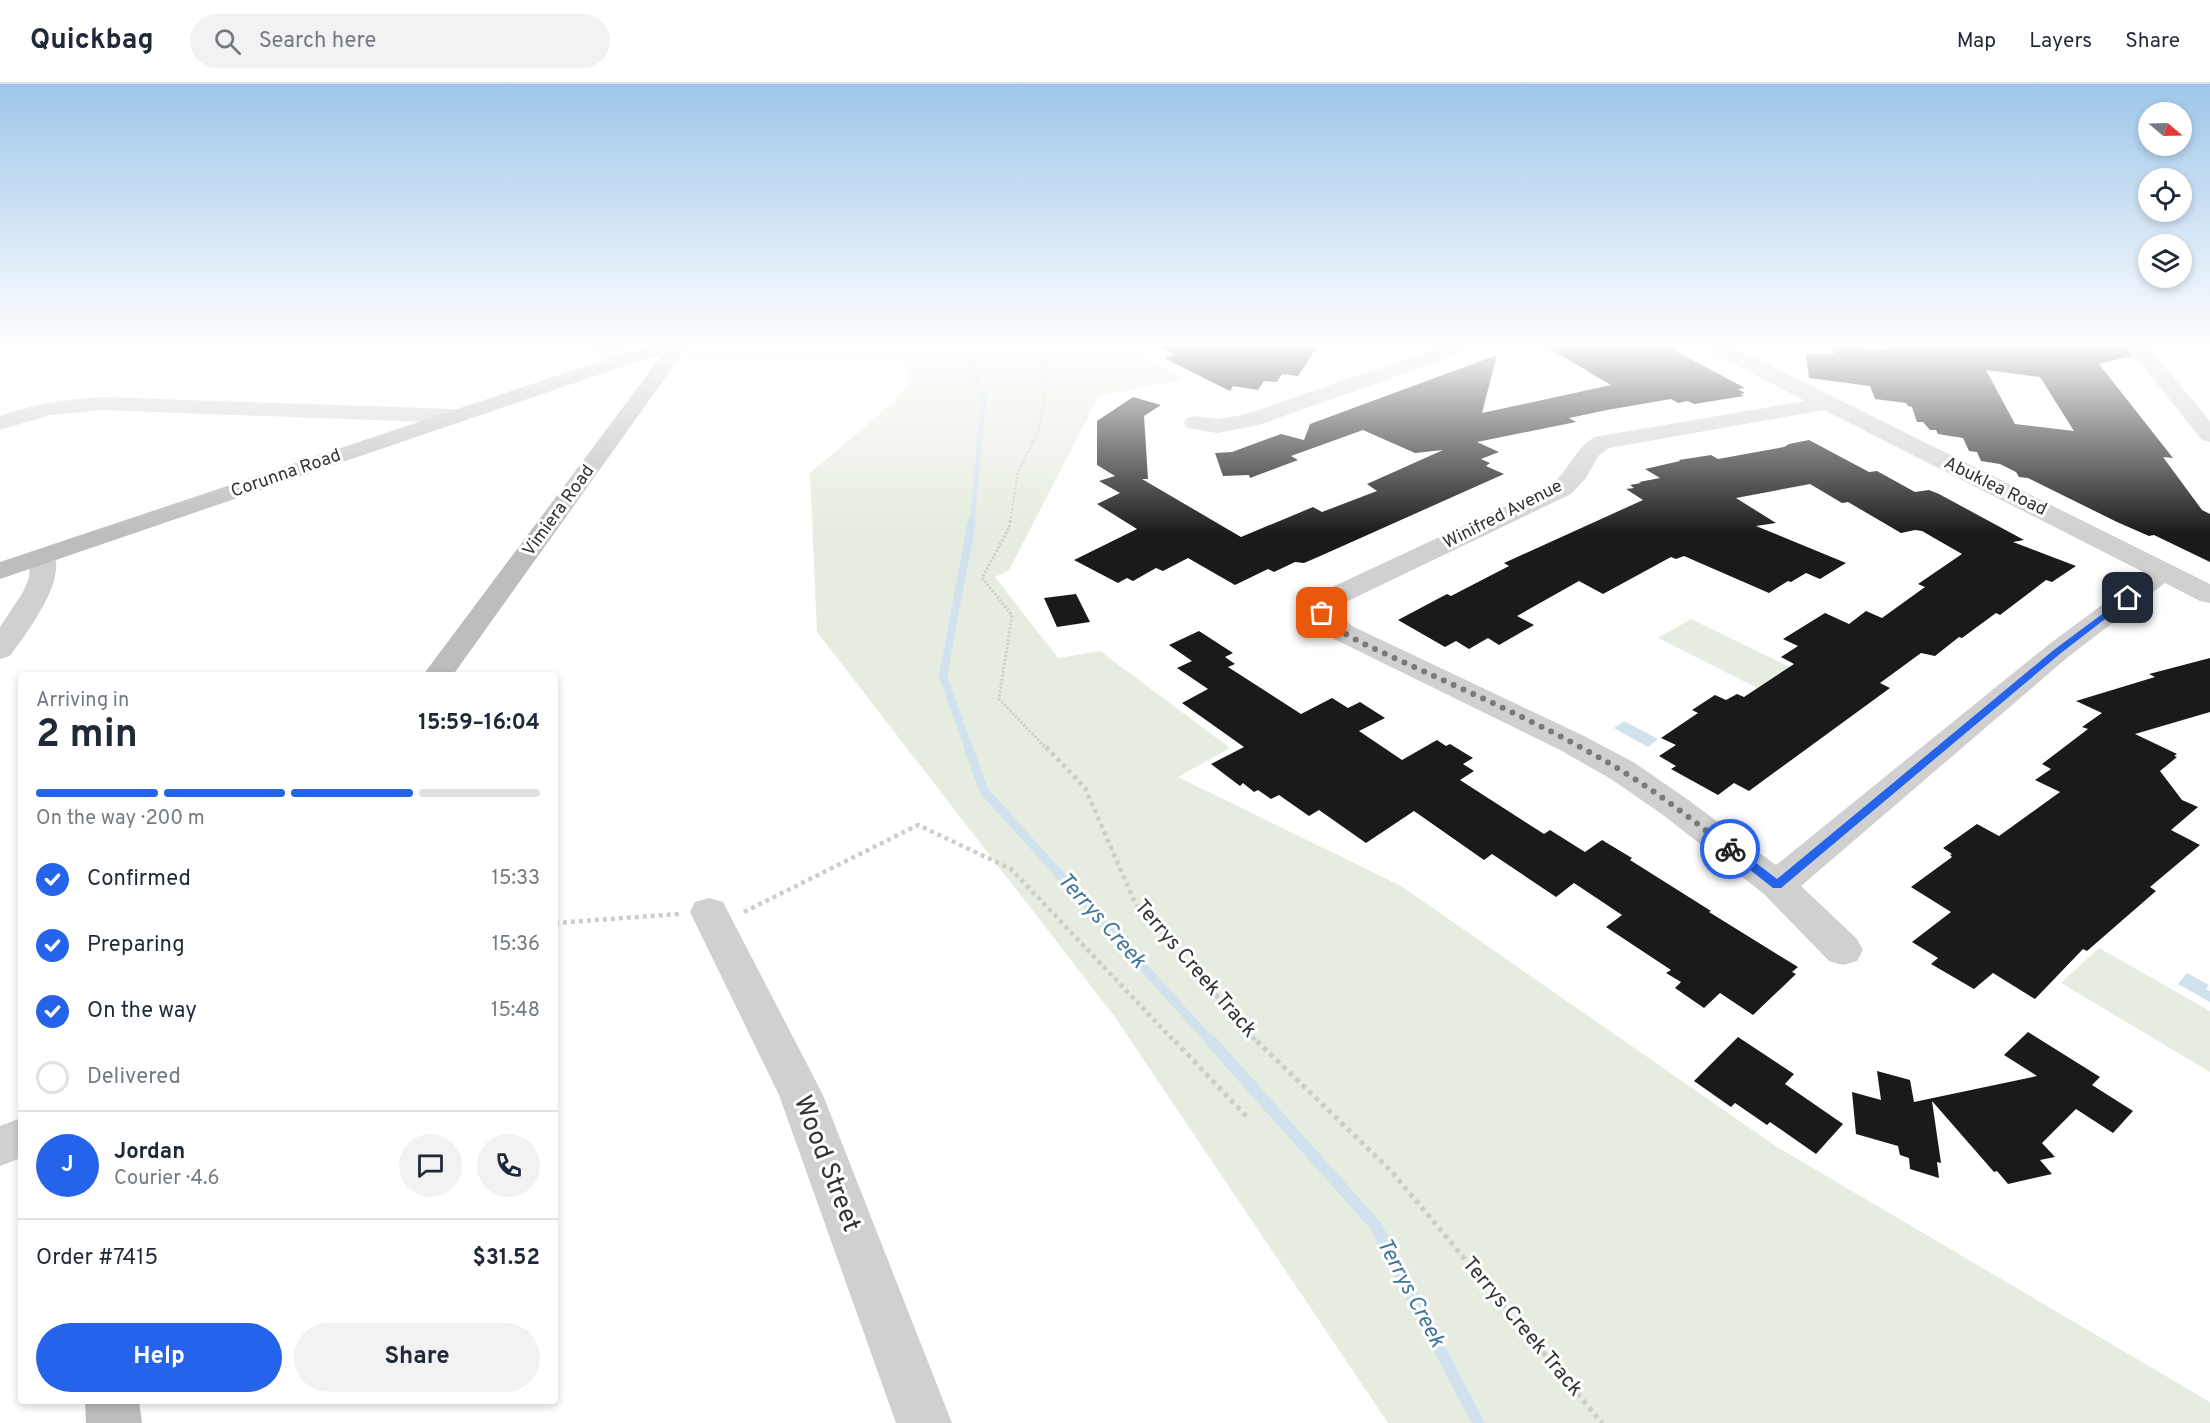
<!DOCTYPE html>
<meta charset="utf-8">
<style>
:root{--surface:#fff;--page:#f2f2f3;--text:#1f2937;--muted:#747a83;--line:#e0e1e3;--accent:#2563eb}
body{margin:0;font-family:Overpass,sans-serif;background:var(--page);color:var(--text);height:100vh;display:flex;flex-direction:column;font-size:22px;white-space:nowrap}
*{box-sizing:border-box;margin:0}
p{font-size:20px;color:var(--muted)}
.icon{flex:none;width:33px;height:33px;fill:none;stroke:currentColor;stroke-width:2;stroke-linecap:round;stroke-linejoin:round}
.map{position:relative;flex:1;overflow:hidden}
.panel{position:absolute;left:18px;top:588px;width:540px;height:732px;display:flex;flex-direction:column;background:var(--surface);border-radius:6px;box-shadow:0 3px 9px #0003}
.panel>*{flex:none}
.needle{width:39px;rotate:109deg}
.fabs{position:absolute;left:2138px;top:18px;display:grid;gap:12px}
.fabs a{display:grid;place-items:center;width:54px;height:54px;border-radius:50%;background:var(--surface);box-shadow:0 3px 9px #0003;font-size:30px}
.pin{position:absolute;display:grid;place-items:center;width:51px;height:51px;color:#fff;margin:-26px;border-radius:12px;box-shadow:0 3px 9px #0006}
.courier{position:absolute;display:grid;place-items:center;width:60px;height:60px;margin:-30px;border:4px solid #2563eb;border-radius:50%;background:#fff;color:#222;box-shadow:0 2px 8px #0007}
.summary em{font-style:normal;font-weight:700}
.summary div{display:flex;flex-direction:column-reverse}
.summary{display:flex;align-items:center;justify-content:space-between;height:102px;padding:0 18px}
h1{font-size:39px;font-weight:700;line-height:45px}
.bar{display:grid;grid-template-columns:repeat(4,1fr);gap:9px 6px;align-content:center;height:72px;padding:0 18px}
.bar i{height:8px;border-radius:4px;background:var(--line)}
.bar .active{background:var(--accent)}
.bar p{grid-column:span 4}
.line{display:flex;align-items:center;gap:15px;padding:0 18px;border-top:2px solid var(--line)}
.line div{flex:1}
.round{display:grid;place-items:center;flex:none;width:63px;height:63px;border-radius:32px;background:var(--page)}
ol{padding:0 18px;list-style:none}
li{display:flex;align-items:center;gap:18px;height:66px}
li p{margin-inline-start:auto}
li .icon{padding:6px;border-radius:50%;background:var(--accent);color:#fff;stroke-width:4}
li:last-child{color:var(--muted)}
li i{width:33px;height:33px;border:3px solid var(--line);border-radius:50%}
.primary-button{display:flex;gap:12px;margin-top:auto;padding:12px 18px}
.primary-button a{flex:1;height:69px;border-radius:36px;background:var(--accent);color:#fff;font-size:24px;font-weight:700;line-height:69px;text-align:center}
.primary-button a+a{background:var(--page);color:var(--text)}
header{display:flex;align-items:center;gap:36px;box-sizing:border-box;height:84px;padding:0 30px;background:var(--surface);border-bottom:2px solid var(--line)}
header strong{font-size:28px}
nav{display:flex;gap:33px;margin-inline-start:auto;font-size:21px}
.search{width:420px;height:54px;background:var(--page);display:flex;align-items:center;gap:15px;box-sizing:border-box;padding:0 21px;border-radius:33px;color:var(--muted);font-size:22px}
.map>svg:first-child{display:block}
.green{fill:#e6ecdf}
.water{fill:#cfe2ee}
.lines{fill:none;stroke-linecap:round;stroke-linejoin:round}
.stream-far3{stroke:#cfe2ee;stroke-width:5}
.stream-far2{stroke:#cfe2ee;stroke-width:8}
.stream-far1{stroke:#cfe2ee;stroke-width:9}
.stream{stroke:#cfe2ee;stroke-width:12}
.building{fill:#1a1a1a;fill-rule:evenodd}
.path-far3{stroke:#cdcdcd;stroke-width:2;stroke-dasharray:2 2;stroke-linecap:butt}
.path-far2{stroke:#cdcdcd;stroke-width:3;stroke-dasharray:2 2;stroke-linecap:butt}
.path-far1{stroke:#cdcdcd;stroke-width:4.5;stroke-dasharray:4 4;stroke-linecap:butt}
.path{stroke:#cdcdcd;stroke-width:5;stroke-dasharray:4.5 4.5;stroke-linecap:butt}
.street{fill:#d0d0d0;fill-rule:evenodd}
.secondary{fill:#bdbdbd;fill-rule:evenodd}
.route{fill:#2563eb}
.done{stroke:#7a7a7a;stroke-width:6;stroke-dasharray:0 10.8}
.labels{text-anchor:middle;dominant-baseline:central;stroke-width:6;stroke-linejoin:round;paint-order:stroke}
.far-street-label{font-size:18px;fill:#333;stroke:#fff}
.street-label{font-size:21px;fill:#333;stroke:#fff}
.water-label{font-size:22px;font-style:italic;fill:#3f7597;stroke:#fff}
.near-street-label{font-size:26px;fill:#333;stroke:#fff}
</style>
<header>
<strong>Quickbag</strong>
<div class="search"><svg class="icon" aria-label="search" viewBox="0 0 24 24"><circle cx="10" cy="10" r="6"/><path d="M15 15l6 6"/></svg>Search here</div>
<nav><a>Map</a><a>Layers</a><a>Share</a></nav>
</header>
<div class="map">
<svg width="2210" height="1339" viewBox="0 0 2210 1339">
<rect width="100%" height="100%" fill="#fff"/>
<!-- green -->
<path class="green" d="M698 262H1123L1184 295 1099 312 1009 486 995 493 1058 574 1100 567 1230 664 1178 693 1401 802 1777 1063 2210 1318V1339H1388L1115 933 817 548 810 389 891 321 912 295 903 276H688Z
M1691 535 1794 585 1761 606 1658 554Z
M2099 864 2210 927V988L2061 899Z"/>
<!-- water -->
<path class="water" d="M1624 637 1658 655 1648 663 1614 644Z
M2187 889 2209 901 2206 905 2210 907V918L2178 900Z"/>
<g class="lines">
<!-- stream-far3 -->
<path class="stream-far3" d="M965 262 984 313 972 438"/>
<!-- stream-far2 -->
<path class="stream-far2" d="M969 665 943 592 972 437"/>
<!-- stream-far1 -->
<path class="stream-far1" d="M968 663 984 707 1212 959"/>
<!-- stream -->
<path class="stream" d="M1211 957 1376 1142 1478 1339"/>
</g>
<!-- building -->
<path class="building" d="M1157 262H1318L1298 292 1282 290 1277 298 1264 297 1258 306 1233 302 1230 307 1164 274 1175 271Z
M1545 262H1666L1745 304 1738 305 1745 309 1740 310 1744 312 1694 320 1688 317 1678 319 1671 315 1607 326 1569 334 1576 338 1477 358 1499 368 1481 375 1490 379 1486 382 1504 390 1318 473 1304 479 1295 478 1274 488 1268 485 1235 501 1188 474 1163 487 1156 484 1133 497 1127 494 1118 499 1074 476 1137 445 1097 420 1120 409 1099 397 1115 392 1097 381V337L1133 313 1161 321 1144 332 1148 395H1142L1241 453 1313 423 1322 428 1377 407 1367 400 1443 366 1415 369 1363 346 1291 372 1298 376 1250 394 1249 391 1223 392 1215 369 1232 368 1281 350 1304 356 1310 340 1497 271 1482 329 1611 301Z
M1832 262 1882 266 1881 264 1890 265 1889 262H2125L2132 272 2099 280 2173 374 2163 373 2202 426 2210 430V478L2154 451 2149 452 2117 438 2028 394 2019 393 2016 388 2000 380 1981 377 1977 368 1969 367 1963 354 1938 350 1936 346H1930L1923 338H1917L1912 323 1908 322 1906 319 1875 315 1870 302 1809 294 1806 270H1834ZM1986 286 2040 293 2074 347 2015 340Z
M1809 356 1869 388 1877 387 1915 408 1929 406 1939 410 2024 456 2013 458 2076 482 2052 498 2046 496 2000 531 1996 529 1962 554 1959 553 1935 572 1921 569 1880 599 1890 604 1749 707 1734 699 1718 711 1671 685 1676 682 1659 672 1676 661 1661 654 1698 629 1692 626 1715 611 1726 616 1737 610 1744 613 1794 580 1781 573 1798 562 1783 555 1825 529 1849 540 1866 527 1882 534 1925 503 1918 500 1962 470 1922 447 1915 446 1901 449 1848 418 1842 419 1810 400 1736 414 1776 439 1756 442 1846 479 1820 495 1806 489 1791 498 1788 497 1769 509 1684 472 1676 475 1671 473 1603 510 1579 497 1517 532 1534 541 1499 561 1488 554 1469 565 1456 557 1445 563 1398 536 1447 510 1451 512 1509 482 1504 479 1643 416 1626 405 1634 404 1630 401 1641 399 1639 398 1660 394 1645 385 1680 377 1679 376 1711 371 1718 375 1784 363 1789 360Z
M1076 510 1090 538 1057 543 1044 514Z
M1199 547 1233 569 1225 573 1235 580 1228 583 1301 630 1332 614 1348 624 1360 618 1385 634 1359 647 1402 676 1437 656 1446 662 1450 660 1473 674 1463 680 1474 687 1460 696 1544 750 1550 746 1585 768 1602 756 1632 774 1630 776 1711 827 1709 828 1798 883 1792 888 1796 890 1753 931 1720 909 1704 924 1675 904 1681 898 1666 889 1671 886 1606 843 1622 831 1574 799 1556 813 1492 770 1484 776 1414 727 1366 759 1319 726 1309 732 1279 711 1271 715 1258 706 1254 708 1243 699 1240 702 1211 680 1244 663 1182 619 1208 605 1177 584 1192 577 1169 561Z
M2210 574V628L2135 650 2177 670 2174 672 2177 673 2160 687 2182 716 2198 723 2171 746 2200 761 2150 803 2156 807 2087 867 2083 865 2035 915 1993 889 1974 905 1931 880 1938 874 1912 858 1951 828 1911 803 1952 773 1950 771 1952 770 1943 764 1977 740 1999 752 2060 708 2035 696 2051 685 2042 680 2088 645 2082 643 2102 629 2076 617 2155 593 2149 590Z
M2028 948 2100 993 2092 1001 2133 1027 2113 1049 2076 1025 2042 1059 2055 1073 2040 1076 2052 1090 2008 1100 1997 1087 1994 1088 1932 1017 1941 1079 1937 1078 1939 1094 1910 1085 1909 1074 1900 1071 1898 1062 1856 1050 1852 1008 1881 1016 1877 987 1910 996 1914 1018 2037 992 2004 971Z
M1738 953 1794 990 1785 1000 1843 1040 1816 1070 1770 1038 1767 1041 1735 1019 1731 1023 1694 997Z"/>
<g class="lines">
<!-- path-far3 -->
<path class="path-far3" d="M1010 438 1018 389 1039 345 1049 286 1037 262"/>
<!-- path-far2 -->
<path class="path-far2" d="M1010 437 1009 444 982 494 1012 531 999 615 1047 665"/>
<!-- path-far1 -->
<path class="path-far1" d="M1046 663 1085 704 1135 819 1258 959
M744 828 918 741 1011 785 1176 959
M555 839 679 830"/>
<!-- path -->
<path class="path" d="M1175 957 1248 1034
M1257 957 1392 1088 1602 1339"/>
<!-- street -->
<path class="street" d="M592 262C607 262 629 260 639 274L636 278H622L594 266Z
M1443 262H1472L1470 266 1259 341 1217 349 1187 344 1184 339 1187 334 1195 332 1217 335 1247 330Z
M1706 262H1731L2210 500V519L2200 517 2165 499 2068 573 1801 802 1857 855 1863 866 1857 877 1843 881 1829 877 1764 810 1663 731 1611 695 1560 666 1332 554C1321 546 1311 537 1308 523L1328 505 1553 400C1570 383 1574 367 1594 353L1805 317 1708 266ZM1824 326 2145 489 2048 561 1776 781 1687 715 1635 679 1584 652 1352 542 1337 527 1348 517 1571 410 1586 394 1598 372 1609 364Z
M2127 262H2147L2210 337V358L2202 356Z
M102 313 455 325 463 327 466 332 463 337 455 339 102 326 50 331 0 346V332C34 320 67 315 102 313Z
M43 465 52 467C70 493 26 550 10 572L0 575V543L23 508 29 494 30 473 34 467Z
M709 814 723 818 823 1011 952 1339H896L779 1011 690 828 695 818Z
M21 1034V1074L0 1082V1042Z"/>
<!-- secondary -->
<path class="secondary" d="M650 262H688L453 591H423L662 271 636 278 0 495V478L622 270Z
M85 1317H139L142 1339H86Z"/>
</g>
<!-- sky -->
<linearGradient id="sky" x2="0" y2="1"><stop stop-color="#9ec6ea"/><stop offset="0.58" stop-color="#fff"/><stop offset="1" stop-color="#fff" stop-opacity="0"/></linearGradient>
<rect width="2210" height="450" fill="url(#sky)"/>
<!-- route -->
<path class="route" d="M2128 511 2132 514 2131 515 2061 569 1781 804H1773L1726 767V762H1734L1777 795 2055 565Z"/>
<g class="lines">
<!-- done -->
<path class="done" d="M1322 529 1342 548 1360 558C1447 599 1540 637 1622 687 1660 710 1695 738 1730 765"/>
</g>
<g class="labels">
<!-- far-street labels -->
<g class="far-street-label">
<text transform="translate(286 390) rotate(-19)">Corunna Road</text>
<text transform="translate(1995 403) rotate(26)">Abuklea Road</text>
<text transform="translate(559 427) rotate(-54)">Vimiera Road</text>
<text transform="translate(1503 431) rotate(-27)">Winifred Avenue</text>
</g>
<!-- street labels -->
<g class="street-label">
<text transform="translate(1195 885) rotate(49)">Terrys Creek Track</text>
<text transform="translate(1522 1243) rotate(50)">Terrys Creek Track</text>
</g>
<!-- water labels -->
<g class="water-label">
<text transform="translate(1101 837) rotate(48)">Terrys Creek</text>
<text transform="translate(1410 1209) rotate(62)">Terrys Creek</text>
</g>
<!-- near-street labels -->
<g class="near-street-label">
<text transform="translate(826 1080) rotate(69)">Wood Street</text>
</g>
</g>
</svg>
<div class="fabs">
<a><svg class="needle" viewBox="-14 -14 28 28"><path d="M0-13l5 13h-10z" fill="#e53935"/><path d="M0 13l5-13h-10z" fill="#747a83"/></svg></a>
<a><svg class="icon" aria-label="locate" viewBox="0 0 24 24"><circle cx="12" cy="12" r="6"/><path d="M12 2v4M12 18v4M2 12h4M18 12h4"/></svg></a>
<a><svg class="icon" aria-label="layers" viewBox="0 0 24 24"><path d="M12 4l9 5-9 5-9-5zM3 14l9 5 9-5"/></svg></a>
</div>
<div class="pin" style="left:1322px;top:529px;background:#ea580c"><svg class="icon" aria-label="bag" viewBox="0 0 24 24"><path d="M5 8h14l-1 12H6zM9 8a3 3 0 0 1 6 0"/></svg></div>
<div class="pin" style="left:2128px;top:514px;background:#1f2937"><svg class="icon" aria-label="home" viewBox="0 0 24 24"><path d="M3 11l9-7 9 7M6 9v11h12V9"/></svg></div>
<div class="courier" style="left:1730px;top:765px"><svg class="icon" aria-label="bike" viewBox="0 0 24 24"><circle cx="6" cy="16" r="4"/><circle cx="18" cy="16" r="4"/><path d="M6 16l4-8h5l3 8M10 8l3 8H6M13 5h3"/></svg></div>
<section class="panel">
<div class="summary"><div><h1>2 min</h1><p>Arriving in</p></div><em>15:59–16:04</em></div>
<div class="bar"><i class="active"></i><i class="active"></i><i class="active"></i><i></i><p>On the way · 200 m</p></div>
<ol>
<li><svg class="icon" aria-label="check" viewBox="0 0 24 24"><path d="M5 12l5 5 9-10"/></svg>Confirmed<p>15:33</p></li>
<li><svg class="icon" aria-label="check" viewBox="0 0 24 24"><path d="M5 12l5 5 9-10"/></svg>Preparing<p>15:36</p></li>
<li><svg class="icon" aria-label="check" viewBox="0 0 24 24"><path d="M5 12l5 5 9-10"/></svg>On the way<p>15:48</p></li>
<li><i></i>Delivered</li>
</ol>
<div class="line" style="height:108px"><b class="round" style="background:var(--accent);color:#fff">J</b><div><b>Jordan</b><p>Courier · 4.6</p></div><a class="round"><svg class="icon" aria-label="chat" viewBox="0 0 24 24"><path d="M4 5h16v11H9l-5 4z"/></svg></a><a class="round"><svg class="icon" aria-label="phone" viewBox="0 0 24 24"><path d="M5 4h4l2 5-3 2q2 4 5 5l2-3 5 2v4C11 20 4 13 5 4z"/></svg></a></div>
<div class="line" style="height:78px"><div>Order #7415</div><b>$31.52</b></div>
<div class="primary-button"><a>Help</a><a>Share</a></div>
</section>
</div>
